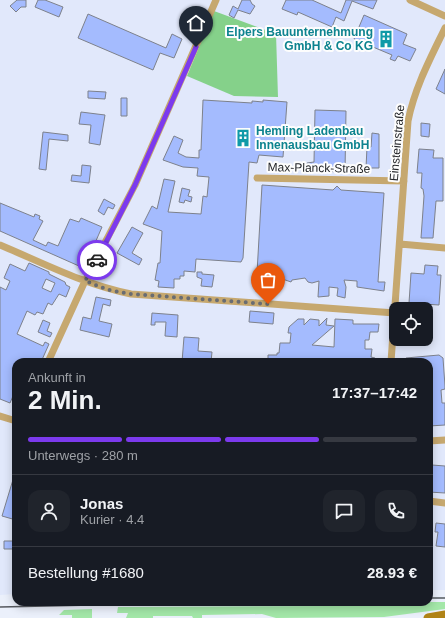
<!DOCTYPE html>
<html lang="de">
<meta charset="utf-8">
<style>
:root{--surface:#171b24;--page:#20242c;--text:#f1f3f6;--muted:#9ea1a6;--line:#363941;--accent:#7c3aed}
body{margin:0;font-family:Arial,sans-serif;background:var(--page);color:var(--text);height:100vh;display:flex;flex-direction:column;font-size:15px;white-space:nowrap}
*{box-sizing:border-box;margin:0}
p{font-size:13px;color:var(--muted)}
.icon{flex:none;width:22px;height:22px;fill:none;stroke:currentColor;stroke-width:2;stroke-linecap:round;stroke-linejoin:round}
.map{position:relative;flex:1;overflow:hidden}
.side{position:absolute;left:12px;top:358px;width:421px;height:248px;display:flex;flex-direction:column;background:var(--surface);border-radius:12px;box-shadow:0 2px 10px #0003}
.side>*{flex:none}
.controls{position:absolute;left:389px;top:302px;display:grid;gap:8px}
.controls a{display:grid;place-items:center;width:44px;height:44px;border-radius:8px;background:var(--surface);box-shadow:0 2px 10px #0003;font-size:20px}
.pin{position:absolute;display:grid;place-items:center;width:34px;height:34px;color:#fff;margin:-41px -17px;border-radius:50% 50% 50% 0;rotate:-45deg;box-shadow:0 0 4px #0007}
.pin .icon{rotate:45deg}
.courier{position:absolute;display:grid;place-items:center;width:40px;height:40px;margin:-20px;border:3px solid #7c3aed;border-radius:50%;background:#fff;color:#222;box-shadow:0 1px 5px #0007}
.head em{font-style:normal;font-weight:600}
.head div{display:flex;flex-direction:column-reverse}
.head{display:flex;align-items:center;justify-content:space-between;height:68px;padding:0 16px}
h1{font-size:26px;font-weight:600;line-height:30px}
.bar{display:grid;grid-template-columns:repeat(4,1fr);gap:6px 4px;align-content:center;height:48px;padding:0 16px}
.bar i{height:5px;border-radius:3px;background:var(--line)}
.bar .active{background:var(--accent)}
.bar p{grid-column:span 4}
.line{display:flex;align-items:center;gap:10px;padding:0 16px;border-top:1px solid var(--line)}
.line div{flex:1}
.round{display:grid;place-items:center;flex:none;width:42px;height:42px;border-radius:12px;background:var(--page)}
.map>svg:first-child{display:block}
.built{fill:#e1e8fb;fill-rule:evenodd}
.green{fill:#a3e7a8}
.forest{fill:#85d18a}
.building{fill:#a4bbfe;stroke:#7d818b;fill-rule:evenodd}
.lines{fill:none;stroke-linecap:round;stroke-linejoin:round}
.street{stroke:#c6a86f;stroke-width:7}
.secondary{stroke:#b08317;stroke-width:9}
.rail{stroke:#56595f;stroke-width:1.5}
.done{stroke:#696c72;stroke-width:4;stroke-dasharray:0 7.2}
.route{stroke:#7c3aed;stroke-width:5}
.labels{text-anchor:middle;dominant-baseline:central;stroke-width:4;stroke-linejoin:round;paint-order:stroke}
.culture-label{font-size:12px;font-weight:bold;fill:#0d838f;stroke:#fdfdfd;text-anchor:end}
.street-label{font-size:12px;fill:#232529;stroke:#fdfdfd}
</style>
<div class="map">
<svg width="445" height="618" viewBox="0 0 445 618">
<rect width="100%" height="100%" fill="#ebf0fb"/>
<!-- built -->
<path class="built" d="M0 0H445V590H429V362H16V594L0 595ZM396 309H426V339H396Z"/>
<!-- green -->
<path class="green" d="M407 602H445V609L384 617 276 618 262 614 202 615V618H193L192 616H153V618H126L128 613H117L118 607 334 606Z
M92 609V618H72V615H59L64 610Z"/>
<!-- forest -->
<path class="forest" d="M214 11 276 34 278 97 234 96 187 76Z"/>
<!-- building -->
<path class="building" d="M17 0H26V7H21L16 12 10 6Z
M38 0H45L63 7 59 17 35 7Z
M242 0H250L252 4 255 6 250 14 238 10 234 18 229 15 233 6 238 9Z
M286 0H312L341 13 346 0H377L373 9 352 1 344 21 336 17 332 27 298 12 297 15 282 9Z
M88 14 166 48 172 34 182 39 174 58 160 53 153 70 78 38Z
M364 15 407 34 403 44 416 49 410 61 398 56 395 61 390 59 392 55 354 39Z
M445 69V94L436 89Z
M88 91 106 92 105 99 88 98Z
M121 98H127V116H121Z
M203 100 252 103V101L263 102V100L287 102 283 157 259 155 257 163 249 162 243 258 241 262 196 259 195 272 184 271V276H180V279H174V288L158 287 159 281 155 280 158 263H160L162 231 143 224 152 206 157 209 164 179 175 181 168 212 201 214 203 196 207 197 209 177 197 176 198 168 183 167 163 160 174 136 183 140 178 153 186 157 199 158V150H201Z
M315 110 346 111 345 172 307 171V163L314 162Z
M81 112 105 115 100 145 89 143 91 125 79 124Z
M421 123 430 124 429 137 421 136Z
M43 132 68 135V141L49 139 46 170 39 169Z
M372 133 379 134V168H366L367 147H371Z
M419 149 434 150 433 158H443V201H436L433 238H421L424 196 423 189 421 188 422 173H417Z
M82 165 91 166 89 183 71 181 72 175 81 176Z
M262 185 333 190 337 186 341 190 384 193 378 282H385L384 291 357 287V281L344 280 346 287 345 298 337 296 338 288 329 287V296L318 297 319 281 312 283 308 282 305 278 292 280 291 282 274 276 262 278 261 280 257 278 255 274 257 273Z
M182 188 190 190 188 196 192 197 191 202 185 200 184 203 179 202Z
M104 199 115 205 113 209 108 207 104 215 98 211Z
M0 203 34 217 35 214 40 216 39 219 43 221 33 240 46 246 48 242 58 246 70 219 79 222 81 218 102 227 88 259 83 257 79 266 0 231Z
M132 227 143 233 132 253 142 259 139 265 117 253Z
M29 263 49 272V274L65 282 66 285 70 287 66 297 59 294 52 305 48 303 43 314 37 312 35 315 27 311 17 334 43 346 45 342 49 344 41 362H16V389L10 403 0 399V287L6 290 10 281 4 278 10 264 25 271ZM46 279 55 283 51 292 42 288Z
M425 265 438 266 437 275H441L439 305 409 303 411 273 424 274Z
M197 272H202V274L214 275 212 287 201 286 202 279 197 277Z
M96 297 111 300 110 306 103 304 99 321 112 324 109 337 80 330 83 317 91 319Z
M250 311 274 313 273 324 249 322Z
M152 313 178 315 177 337 165 336 166 322H155V325H151Z
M327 318 326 325 334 326 312 345 334 347 335 319 353 320V324H379L378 332H370L369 340H365V349H372L371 357 375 358V362H268V355H277V353H279L280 343H290L291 333H288L289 327 298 319H304V325L310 319 319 320V326Z
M43 320 50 323 47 331 52 333 50 337 38 332Z
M184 337 199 338 198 351 212 352 211 362H182Z
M439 355 443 358 445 386V389L441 390 442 403H445V425L429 426V362H407L406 358Z
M432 465 445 466V493L429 492V478H431Z
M15 473 16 474V520L2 516Z
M436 523 445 524V547L436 546 438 532H435Z
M4 541H16V547H13V549H4Z"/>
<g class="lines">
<!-- street -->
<path class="street" d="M410 0 445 16
M257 178 404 181
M400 244 445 248
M0 245C43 263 85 285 131 294L395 313
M48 362 85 281 135 185 216 0
M391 362 408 121C415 87 430 59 445 28
M0 416 16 421
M429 441 445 440
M429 501 445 503"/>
<!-- secondary -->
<path class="secondary" d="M428 618 445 615"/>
<!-- rail -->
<path class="rail" d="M429 598H445
M0 607 232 602"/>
</g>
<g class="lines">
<!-- done -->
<path class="done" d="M97 260 85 281 109 290 131 294 268 304"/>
<!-- route -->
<path class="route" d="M97 260 135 185 196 47"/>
</g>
<!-- icons -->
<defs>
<g id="building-bare" transform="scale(1.38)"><path d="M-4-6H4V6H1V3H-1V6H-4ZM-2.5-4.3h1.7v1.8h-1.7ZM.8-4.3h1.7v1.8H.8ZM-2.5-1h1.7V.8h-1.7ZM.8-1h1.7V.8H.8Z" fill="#0f9aa8" stroke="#fdfdfd" stroke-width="2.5" paint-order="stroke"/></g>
</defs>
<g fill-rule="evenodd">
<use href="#building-bare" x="386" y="39"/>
<use href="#building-bare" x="243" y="138"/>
</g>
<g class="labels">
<!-- culture labels -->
<g class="culture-label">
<text x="373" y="32">Elpers Bauunternehmung<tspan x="373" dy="14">GmbH &amp; Co KG</tspan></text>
<text x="256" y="131" text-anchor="start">Hemling Ladenbau<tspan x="256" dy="14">Innenausbau GmbH</tspan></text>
</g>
<!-- street labels -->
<g class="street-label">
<text transform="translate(397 143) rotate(-85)">Einsteinstraße</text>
<text transform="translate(319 168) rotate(1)">Max-Planck-Straße</text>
</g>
</g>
</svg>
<div class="controls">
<a><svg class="icon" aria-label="locate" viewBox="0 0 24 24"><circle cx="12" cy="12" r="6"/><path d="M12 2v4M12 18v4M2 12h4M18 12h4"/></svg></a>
</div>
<div class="pin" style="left:268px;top:304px;background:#ea580c"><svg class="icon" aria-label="bag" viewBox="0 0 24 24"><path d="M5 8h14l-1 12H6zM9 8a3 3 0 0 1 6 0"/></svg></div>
<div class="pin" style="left:196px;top:47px;background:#1f2937"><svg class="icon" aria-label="home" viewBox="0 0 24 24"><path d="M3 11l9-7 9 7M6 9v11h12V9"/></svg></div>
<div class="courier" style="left:97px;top:260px"><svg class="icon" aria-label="car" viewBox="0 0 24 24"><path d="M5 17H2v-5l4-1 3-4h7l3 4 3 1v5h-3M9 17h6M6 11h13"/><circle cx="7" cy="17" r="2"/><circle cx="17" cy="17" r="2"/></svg></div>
<section class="side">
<div class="head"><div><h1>2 Min.</h1><p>Ankunft in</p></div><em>17:37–17:42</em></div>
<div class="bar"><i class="active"></i><i class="active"></i><i class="active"></i><i></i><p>Unterwegs · 280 m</p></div>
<div class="line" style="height:72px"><a class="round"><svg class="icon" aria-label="person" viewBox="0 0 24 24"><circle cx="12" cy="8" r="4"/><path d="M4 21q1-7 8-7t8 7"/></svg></a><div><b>Jonas</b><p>Kurier · 4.4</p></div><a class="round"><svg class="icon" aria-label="chat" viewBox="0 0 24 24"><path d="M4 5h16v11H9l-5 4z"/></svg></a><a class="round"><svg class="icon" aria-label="phone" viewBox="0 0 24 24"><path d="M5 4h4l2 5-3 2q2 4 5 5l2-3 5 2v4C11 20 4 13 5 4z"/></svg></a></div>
<div class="line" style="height:52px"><div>Bestellung #1680</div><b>28.93 €</b></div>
</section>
</div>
